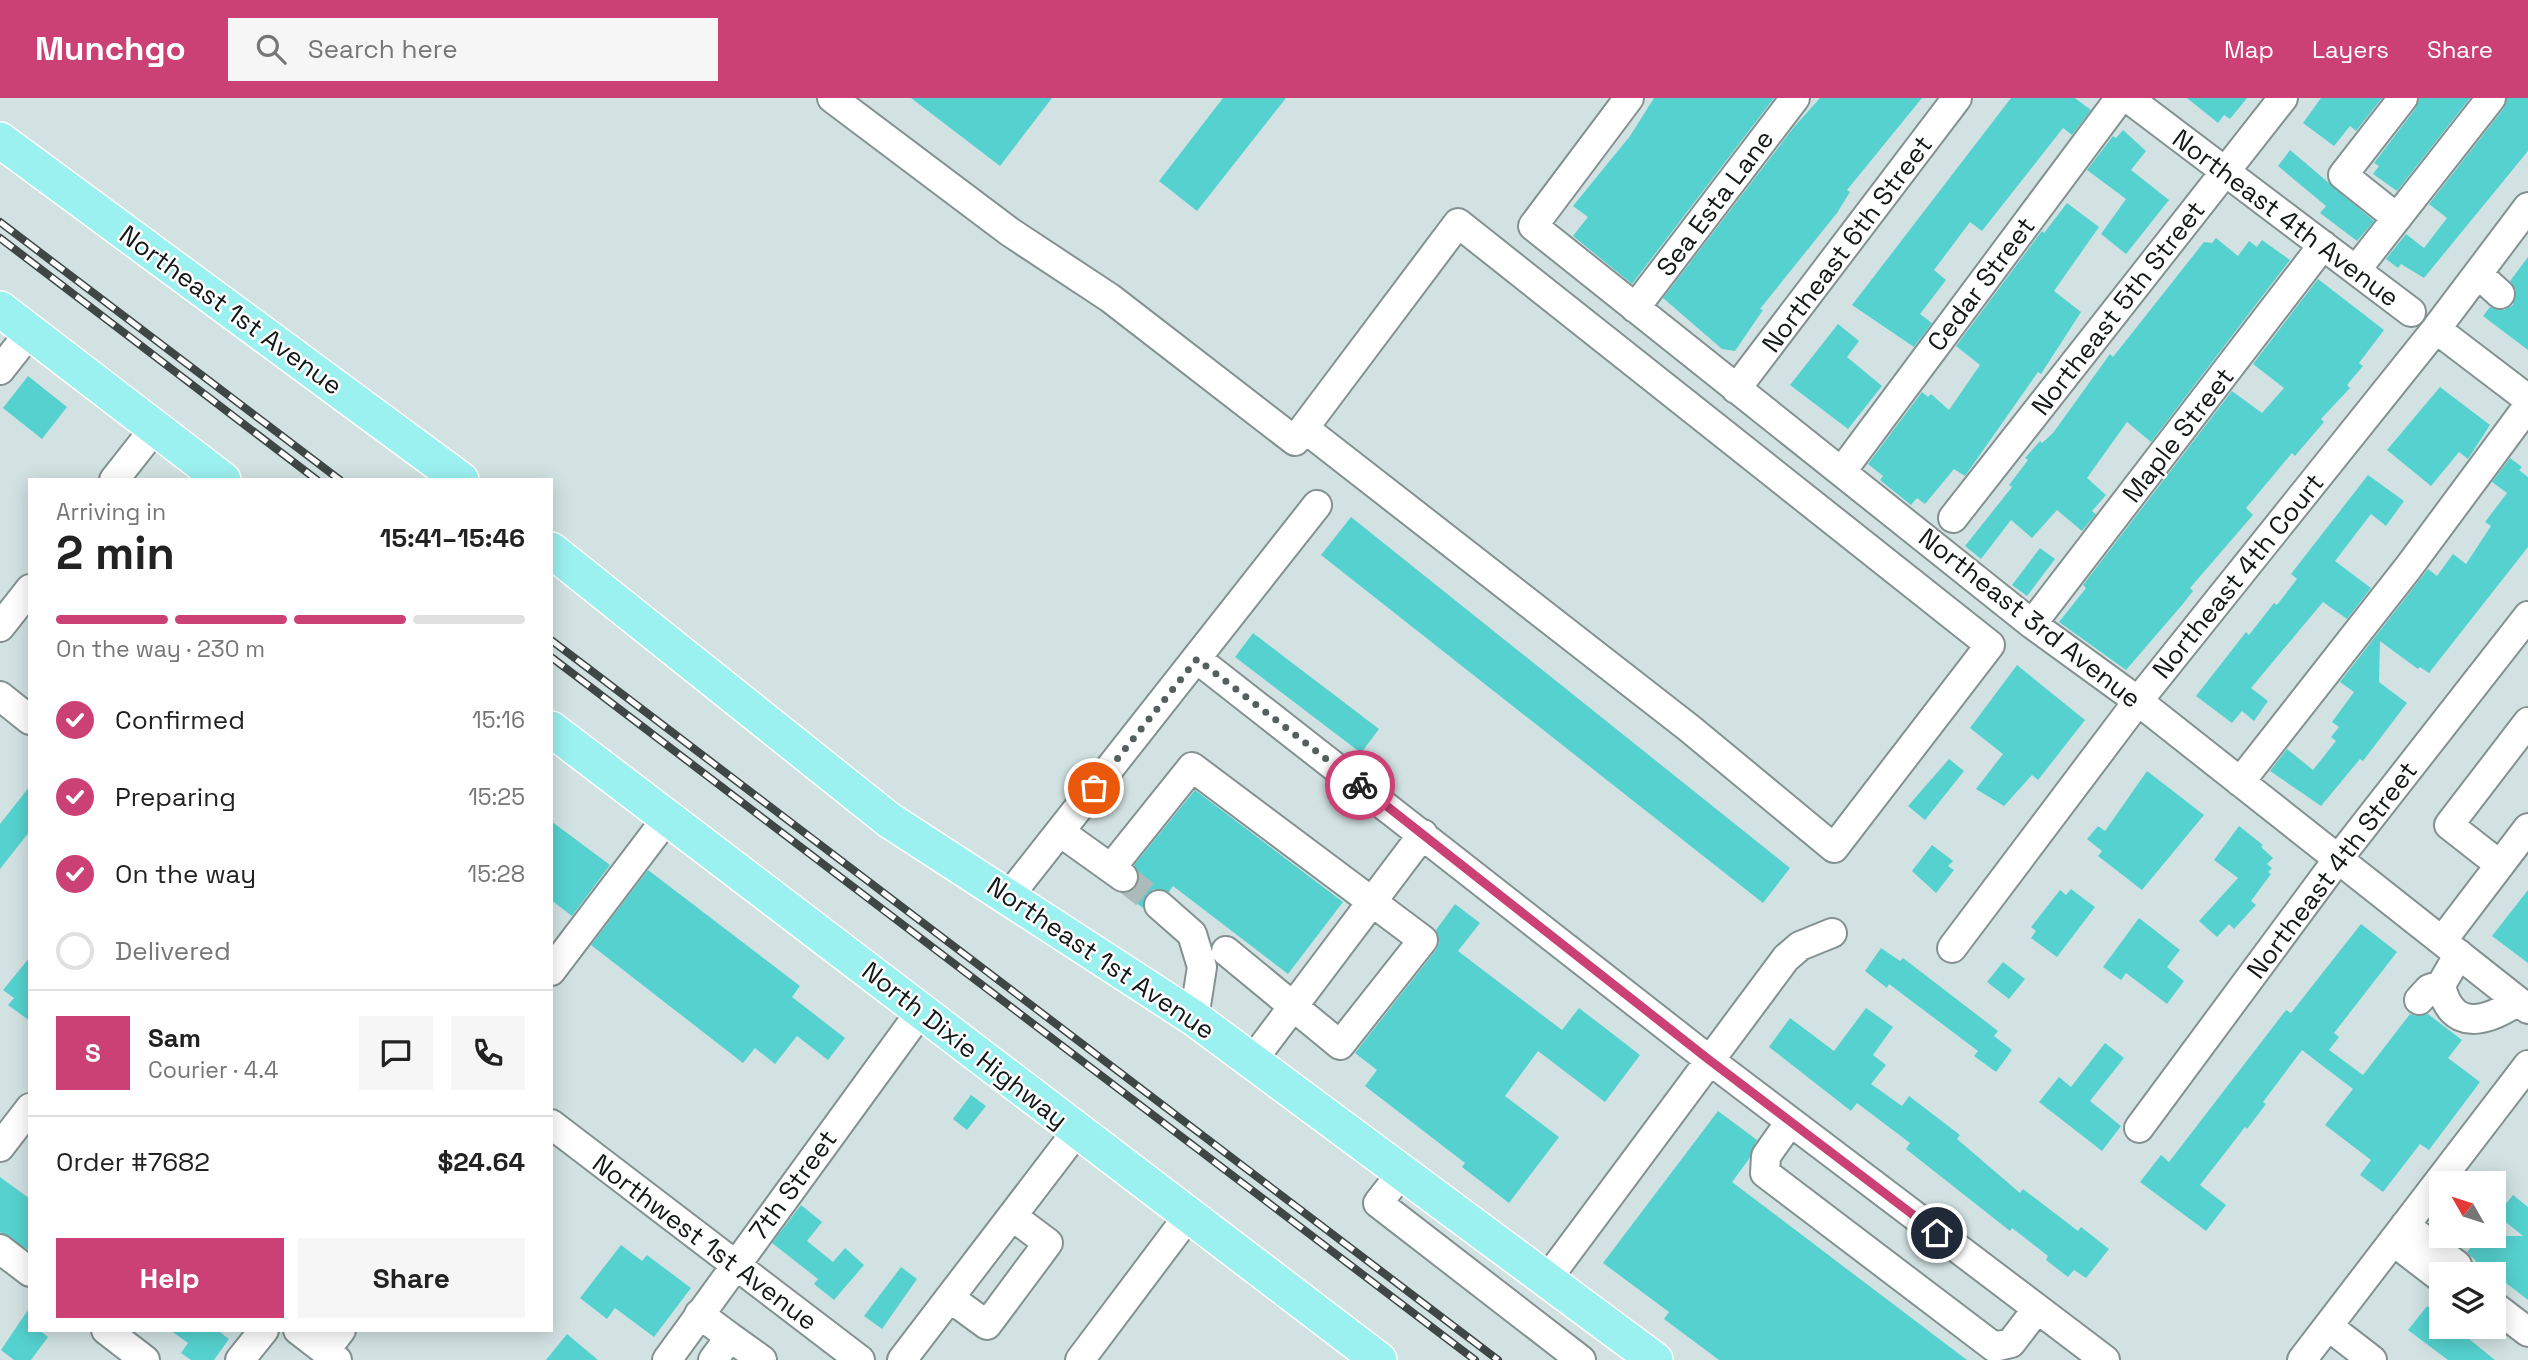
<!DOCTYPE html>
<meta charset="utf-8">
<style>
:root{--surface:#fff;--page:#f6f6f6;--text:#222;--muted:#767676;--line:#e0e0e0;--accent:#cb4075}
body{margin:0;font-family:"Space Grotesk",sans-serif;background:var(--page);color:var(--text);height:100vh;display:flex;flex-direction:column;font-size:26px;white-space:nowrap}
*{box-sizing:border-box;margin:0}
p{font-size:23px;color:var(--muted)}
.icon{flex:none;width:38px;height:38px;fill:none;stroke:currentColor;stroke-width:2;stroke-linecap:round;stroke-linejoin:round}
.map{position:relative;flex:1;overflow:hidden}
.side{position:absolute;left:28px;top:380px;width:525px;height:854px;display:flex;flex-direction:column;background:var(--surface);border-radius:0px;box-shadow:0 4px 18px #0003}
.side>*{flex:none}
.needle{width:46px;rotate:309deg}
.fabs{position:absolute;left:2429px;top:1073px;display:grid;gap:14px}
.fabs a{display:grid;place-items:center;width:77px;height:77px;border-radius:0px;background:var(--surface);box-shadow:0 4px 18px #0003;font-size:35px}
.pin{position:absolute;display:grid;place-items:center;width:60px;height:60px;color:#fff;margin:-30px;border:4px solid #fff;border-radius:50%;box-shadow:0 2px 7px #0007}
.courier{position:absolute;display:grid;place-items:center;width:70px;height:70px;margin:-35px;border:5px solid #cb4075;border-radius:50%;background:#fff;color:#222;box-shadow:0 2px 9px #0007}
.summary em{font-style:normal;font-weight:700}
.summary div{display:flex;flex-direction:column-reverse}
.summary{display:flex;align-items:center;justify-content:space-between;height:119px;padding:0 28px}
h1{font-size:46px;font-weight:700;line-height:52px}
.bar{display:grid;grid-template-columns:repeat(4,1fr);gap:10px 7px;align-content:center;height:84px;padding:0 28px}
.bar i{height:9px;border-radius:5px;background:var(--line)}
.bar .selected{background:var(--accent)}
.bar p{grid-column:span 4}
.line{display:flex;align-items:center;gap:18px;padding:0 28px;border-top:2px solid var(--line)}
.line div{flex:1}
.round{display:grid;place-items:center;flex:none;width:74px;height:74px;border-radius:0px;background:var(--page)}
ol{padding:0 28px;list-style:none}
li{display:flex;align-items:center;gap:21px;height:77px}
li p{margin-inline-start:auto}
li .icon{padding:7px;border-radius:50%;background:var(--accent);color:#fff;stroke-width:4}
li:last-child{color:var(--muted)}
li i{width:38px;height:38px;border:4px solid var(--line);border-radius:50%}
.action{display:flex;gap:14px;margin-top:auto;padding:14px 28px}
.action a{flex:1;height:80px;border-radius:0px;background:var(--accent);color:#fff;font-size:28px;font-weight:700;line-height:80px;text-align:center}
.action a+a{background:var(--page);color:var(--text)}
header{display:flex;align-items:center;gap:42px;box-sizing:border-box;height:98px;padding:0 35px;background:var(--accent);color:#fff}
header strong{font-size:33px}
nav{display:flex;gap:38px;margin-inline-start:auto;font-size:24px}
.search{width:490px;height:63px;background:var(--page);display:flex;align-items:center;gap:18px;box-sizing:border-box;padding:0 24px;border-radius:0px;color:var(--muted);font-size:26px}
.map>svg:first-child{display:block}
.building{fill:#55d2d0}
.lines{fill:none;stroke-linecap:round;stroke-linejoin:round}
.minor-tunnel{stroke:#acbaba;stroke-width:28;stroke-dasharray:28 14;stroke-linecap:butt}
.minor-casing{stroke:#839291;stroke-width:32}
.major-casing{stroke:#fff;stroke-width:38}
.minor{stroke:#fff;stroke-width:28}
.major{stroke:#9bf1f0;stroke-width:35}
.rail-casing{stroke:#3e4746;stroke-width:8}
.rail{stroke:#fff;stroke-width:5;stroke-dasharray:16;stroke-linecap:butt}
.done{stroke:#565f5f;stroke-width:7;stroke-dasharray:0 12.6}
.route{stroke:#cb4075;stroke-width:9}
.labels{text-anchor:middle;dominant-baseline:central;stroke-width:5;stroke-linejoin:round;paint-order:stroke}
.street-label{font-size:26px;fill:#131918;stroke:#fff}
</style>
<header>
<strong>Munchgo</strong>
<div class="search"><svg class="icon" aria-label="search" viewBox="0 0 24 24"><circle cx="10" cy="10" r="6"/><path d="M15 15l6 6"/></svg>Search here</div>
<nav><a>Map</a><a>Layers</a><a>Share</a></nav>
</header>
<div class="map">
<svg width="2528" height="1262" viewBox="0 0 2528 1262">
<rect width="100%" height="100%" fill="#d2e2e2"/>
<!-- building -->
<path class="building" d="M911 0H1052L1000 68Z
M1223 0H1286L1197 113 1159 83Z
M1654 0H1774L1632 186 1573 138 1588 119 1573 108 1630 38Z
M1820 0H1922L1847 92 1850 94 1837 115 1760 211 1763 212 1735 253 1722 251 1663 200 1794 29Z
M2011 0H2075L2091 12 2072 37 2063 30 1982 133 1970 124 1934 172 1946 182 1920 216 1932 225 1914 249 1852 207Z
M2187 0H2247L2230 21 2224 17 2218 25Z
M2321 0H2382L2356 33 2350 28 2334 48 2303 25Z
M2419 0H2470L2397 93 2373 76 2379 68 2374 65 2416 10Z
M2507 0H2528V53L2424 180 2401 166 2398 170 2386 161 2406 136 2424 150 2447 120 2429 106 2504 10Z
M2123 32 2146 53 2131 72 2169 102 2126 156 2101 136 2126 101 2087 72 2113 38 2116 40Z
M2290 52 2374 123 2357 143 2320 115 2326 108 2278 68Z
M2067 105 2099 129 2054 193 2081 214 2041 276 2038 274 1965 378 1954 371 1925 406 1917 400 1911 407 1880 382 1883 378 1868 366 1922 294 1928 299 1931 296 1949 312 1980 267 1956 248 2042 133 2044 135Z
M2216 140 2238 158 2249 143 2257 149 2262 142 2290 162 2151 344 2127 324 2087 380 2106 397 2092 413 2096 416 2082 433 2057 412 2032 440 2011 422 1981 461 1965 448 2012 389 2009 387 2028 362 2025 360 2040 343 2042 345 2053 335 2110 256 2113 259 2204 144 2212 145Z
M2528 159V252L2483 218 2490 209 2504 212 2513 207 2516 192 2510 183Z
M2318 181 2384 232 2359 265 2363 268 2347 287 2350 290 2321 321 2324 324 2295 358 2292 355 2246 410 2253 417 2190 490 2193 493 2182 507 2126 572 2059 524 2086 490 2083 487 2232 293 2262 315 2284 290 2253 266Z
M1838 226 1859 243 1847 259 1882 288 1848 331 1790 287Z
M28 278 67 309 42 341 3 310Z
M2440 289 2490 327 2468 361 2459 354 2431 388 2387 352Z
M2510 360 2522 369 2519 372 2528 379V449L2429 575 2420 569 2418 571 2380 543 2379 584 2407 605 2363 663 2360 661 2321 708 2270 673 2287 651 2313 672 2336 643 2331 639 2339 629 2332 624 2354 594 2340 584 2428 471 2437 478 2453 456 2466 466 2491 428 2485 424 2507 395 2492 384Z
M2368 377 2404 403 2386 428 2371 416 2335 463 2371 490 2347 521 2323 504 2251 590 2268 603 2254 623 2242 613 2232 625 2196 598 2246 534 2249 537 2274 505 2277 507 2297 481 2291 476Z
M1351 419 1790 770 1763 805 1321 457Z
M2040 450 2055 461 2027 498 2012 487Z
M1253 535 1379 631 1361 655 1235 559Z
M2017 567 2085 622 2038 682 2032 677 2004 708 1976 691 2003 656 1970 630Z
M1949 661 1964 673 1925 722 1908 708Z
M2147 673 2204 717 2142 792 2098 758 2102 753 2087 741 2098 728 2105 733Z
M30 688V733L0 771V726Z
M1195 692 1343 804 1288 876 1173 788 1169 794 1154 791 1147 796 1143 810 1124 795 1137 788 1140 780 1134 767Z
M551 723 610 767 572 818 551 802Z
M2239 728 2263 747 2261 749 2273 760 2267 766 2272 770 2268 774 2271 776 2251 803 2256 807 2234 831 2229 826 2217 839 2199 823 2238 780 2214 762Z
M1932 747 1953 763 1948 768 1954 772 1936 795 1912 773Z
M648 772 800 888 792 899 845 940 828 962 797 938 775 966 755 950 743 965 591 847Z
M2071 791 2095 809 2057 859 2031 840 2036 833 2031 829 2060 792 2066 797Z
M2528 792V865L2492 838Z
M1455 806 1480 825 1458 853 1562 932 1579 910 1640 957 1605 1004 1538 953 1505 998 1559 1039 1509 1105 1462 1069 1465 1065 1365 988 1377 972 1355 955 1436 852 1439 844 1436 832Z
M2139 820 2180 852 2167 869 2184 883 2167 906 2126 875 2121 882 2103 869Z
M2361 826 2397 854 2334 935 2339 939 2329 952 2363 977 2410 916 2416 918 2428 916 2462 942 2448 960 2480 984 2429 1052 2420 1046 2383 1094 2360 1077 2371 1062 2325 1027 2353 991 2302 952 2263 1004 2266 1006 2247 1031 2245 1029 2200 1087 2226 1107 2206 1133 2140 1084 2161 1057 2169 1064 2286 912 2291 915Z
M1881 850 1900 863 1903 860 1998 933 1994 938 2012 952 1996 974 1974 958 1978 953 1889 886 1887 890 1865 873Z
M30 859V923L8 907 14 900 3 892Z
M2003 864 2025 881 2009 901 1987 884Z
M1866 910 1893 929 1873 957 1886 967 1871 986 1902 1008 1909 998 1960 1037 1957 1041 2020 1095 2023 1091 2078 1133 2081 1129 2109 1151 2086 1180 2074 1172 2068 1179 2046 1162 2048 1158 2012 1130 2010 1133 1906 1051 1910 1045 1857 1005 1851 1013 1769 949 1790 920 1834 953Z
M2105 945 2124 960 2090 1003 2121 1028 2102 1053 2039 1004 2059 979 2071 989Z
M971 997 986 1008 967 1032 953 1021Z
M1718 1013 1757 1042 1749 1061 1732 1084 1967 1262H1719L1664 1221 1669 1214 1603 1165Z
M0 1079 30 1101V1153L0 1134Z
M2513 1097 2528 1109V1202L2501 1181 2497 1186 2494 1183V1176H2484L2475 1169 2476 1163 2467 1154 2480 1138H2523L2497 1117Z
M801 1107 822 1124 807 1143 833 1164 845 1150 864 1167 834 1202 814 1186 818 1181 772 1145Z
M621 1147 642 1163 647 1157 691 1190 654 1239 615 1210 607 1221 580 1200Z
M901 1169 917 1181 882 1231 864 1218Z
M2427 1208 2441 1219V1228H2453L2495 1262H2448L2408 1232Z
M30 1209V1232H39L48 1239 31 1262H14L1 1252Z
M170 1232H217L229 1241 214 1262H191L181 1255 188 1245Z
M567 1236 598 1262H546Z"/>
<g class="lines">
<!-- minor-tunnel -->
<path class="minor-tunnel" d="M1123 779 1159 807"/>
<!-- minor casing -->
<g class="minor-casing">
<path id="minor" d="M832 0 1010 134 1110 200 1295 343 1304 330
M1629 0 1533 128 2032 526 2138 603 2528 911
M2128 0 2411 214
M2397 120 2343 77 2403 0
M1458 125 1990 547 1834 750 1689 630 1304 330Z
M2356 172 2491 0
M2478 176 2500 196
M1635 210 1795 0
M2436 231 2528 301
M0 272 30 234
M1736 291 1957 0
M1842 373 2120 0
M114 382 155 330
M1953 420 2283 0
M2032 526 2323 147
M0 529 30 491
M1197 561 1708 961 2105 1262
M0 598 30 622
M2240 684 2408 470 2528 308
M1060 734 1123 779
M2500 767 2449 727 2528 624
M1111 770 1192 669 1423 842 1340 947 1226 853
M1009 798 1317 407
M1159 807 1192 836 1202 869 1194 920
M2442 843 2528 730
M1952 850 2138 603 2436 231 2528 109
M2459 856 2441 887C2451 935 2487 924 2518 903
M551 873 667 720
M2419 902 2429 891 2441 887
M1252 963 1423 736
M1790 1024 1766 1058 1765 1075 1994 1249 2011 1245 2037 1211
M551 1026 860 1262
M2139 1030 2338 761 2528 518
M0 1049 30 1010
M1403 1073 1378 1105 1581 1262
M2405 1127 2457 1167 2460 1176
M2393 1143 2441 1180
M0 1151 30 1174
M1548 1180 1786 860 1800 848 1832 835
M950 1200 987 1227 1048 1145 1012 1118
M2494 1208 2528 1234
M699 1216 730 1239 713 1262
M2328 1228 2372 1262
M106 1232 145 1262
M298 1232 337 1262
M730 1239 762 1262
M325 1253 341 1232
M240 1262 264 1232
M667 1262 921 913
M902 1262 1077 1033
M1080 1262 1189 1117
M2302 1262 2528 967"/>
</g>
<!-- major casing -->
<g class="major-casing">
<path id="major" d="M0 42 461 382
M0 211 223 382
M551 452 889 722 1194 920 1655 1262
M551 631 1379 1262"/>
</g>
<!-- minor -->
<use href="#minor" class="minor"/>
<!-- major -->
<use href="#major" class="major"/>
<!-- rail casing -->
<g class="rail-casing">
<path id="rail" d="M0 124 340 382
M0 140 317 382
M551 542 1498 1262
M551 559 1475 1262"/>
</g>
<!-- rail -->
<use href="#rail" class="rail"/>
</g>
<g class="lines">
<!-- done -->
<path class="done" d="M1094 690 1197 561 1360 687"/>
<!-- route -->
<path class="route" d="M1360 687 1708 961 1937 1135"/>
</g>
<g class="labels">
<!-- street labels -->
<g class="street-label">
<text transform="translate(1715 105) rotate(-53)">Sea Esta Lane</text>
<text transform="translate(2286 120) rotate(37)">Northeast 4th Avenue</text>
<text transform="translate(1847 146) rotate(-53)">Northeast 6th Street</text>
<text transform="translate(1981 186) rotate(-53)">Cedar Street</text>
<text transform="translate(2118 210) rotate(-52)">Northeast 5th Street</text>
<text transform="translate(231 212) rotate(36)">Northeast 1st Avenue</text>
<text transform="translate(2178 337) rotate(-52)">Maple Street</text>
<text transform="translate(2238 478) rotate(-51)">Northeast 4th Court</text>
<text transform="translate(2030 520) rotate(38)">Northeast 3rd Avenue</text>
<text transform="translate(2332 772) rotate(-53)">Northeast 4th Street</text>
<text transform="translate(1101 860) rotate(34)">Northeast 1st Avenue</text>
<text transform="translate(965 947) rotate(38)">North Dixie Highway</text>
<text transform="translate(793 1087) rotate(-54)">7th Street</text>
<text transform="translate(705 1144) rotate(37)">Northwest 1st Avenue</text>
</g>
</g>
</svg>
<div class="fabs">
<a><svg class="needle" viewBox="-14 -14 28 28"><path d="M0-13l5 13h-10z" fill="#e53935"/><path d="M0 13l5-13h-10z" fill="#767676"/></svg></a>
<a><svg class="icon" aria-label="layers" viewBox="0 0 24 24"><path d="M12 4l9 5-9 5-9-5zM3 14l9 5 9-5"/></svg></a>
</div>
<div class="pin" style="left:1094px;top:690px;background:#ea580c"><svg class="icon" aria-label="bag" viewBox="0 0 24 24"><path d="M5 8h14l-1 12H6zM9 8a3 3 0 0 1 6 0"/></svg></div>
<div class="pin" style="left:1937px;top:1135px;background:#1f2937"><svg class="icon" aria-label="home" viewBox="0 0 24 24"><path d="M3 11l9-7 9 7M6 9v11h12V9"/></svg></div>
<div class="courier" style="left:1360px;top:687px"><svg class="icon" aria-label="bike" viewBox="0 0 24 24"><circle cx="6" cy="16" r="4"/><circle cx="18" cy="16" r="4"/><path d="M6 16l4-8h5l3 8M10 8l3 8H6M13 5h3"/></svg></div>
<section class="side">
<div class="summary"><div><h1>2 min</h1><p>Arriving in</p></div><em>15:41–15:46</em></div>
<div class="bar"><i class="selected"></i><i class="selected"></i><i class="selected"></i><i></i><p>On the way · 230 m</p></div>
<ol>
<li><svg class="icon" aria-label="check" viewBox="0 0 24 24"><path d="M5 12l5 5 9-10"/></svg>Confirmed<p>15:16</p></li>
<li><svg class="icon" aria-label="check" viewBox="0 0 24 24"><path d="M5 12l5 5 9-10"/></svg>Preparing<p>15:25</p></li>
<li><svg class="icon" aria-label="check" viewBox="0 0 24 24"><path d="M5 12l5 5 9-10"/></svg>On the way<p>15:28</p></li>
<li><i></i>Delivered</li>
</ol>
<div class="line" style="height:126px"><b class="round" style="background:var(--accent);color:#fff">S</b><div><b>Sam</b><p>Courier · 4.4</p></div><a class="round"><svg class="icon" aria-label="chat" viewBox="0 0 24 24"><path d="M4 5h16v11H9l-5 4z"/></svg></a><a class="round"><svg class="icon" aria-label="phone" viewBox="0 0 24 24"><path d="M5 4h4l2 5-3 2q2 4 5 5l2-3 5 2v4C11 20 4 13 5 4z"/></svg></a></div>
<div class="line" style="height:91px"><div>Order #7682</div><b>$24.64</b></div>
<div class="action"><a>Help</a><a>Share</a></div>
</section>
</div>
